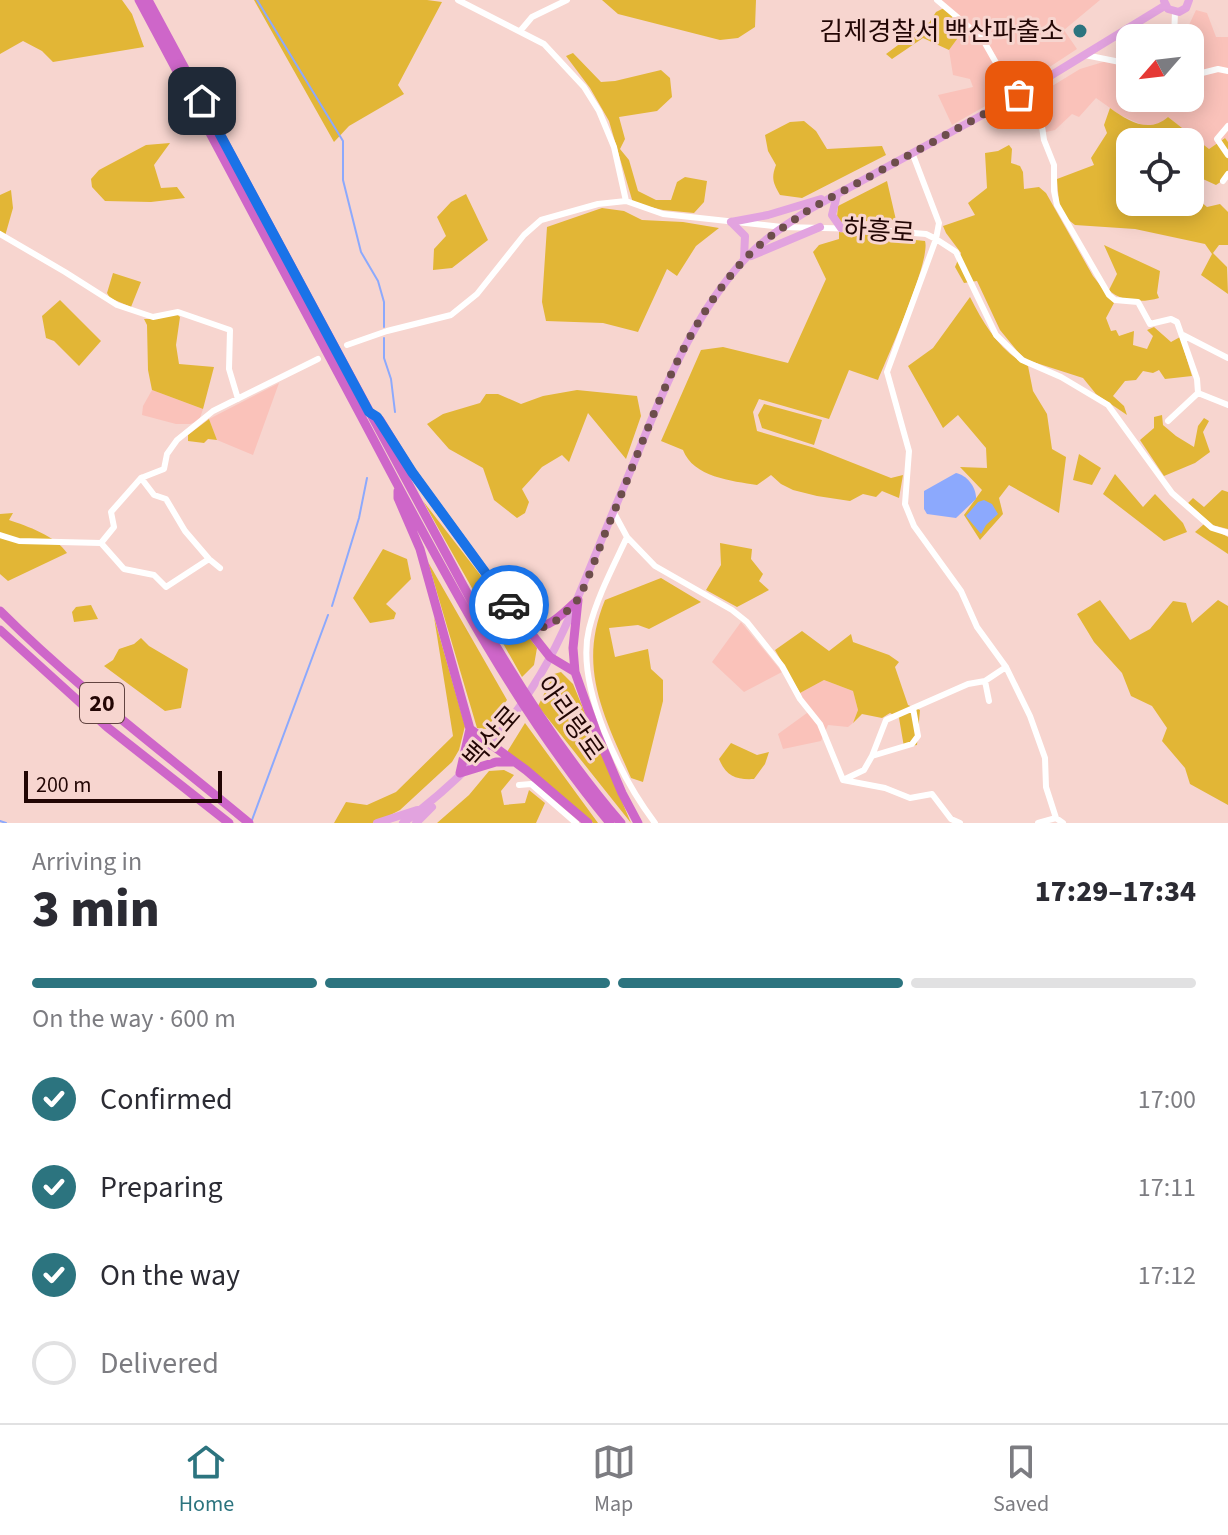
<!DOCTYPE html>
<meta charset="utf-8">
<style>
:root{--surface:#fff;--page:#f2f2f3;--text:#2b2b33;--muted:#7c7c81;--line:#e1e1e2;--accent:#2c747f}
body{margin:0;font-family:"Source Sans 3","Noto Sans KR",sans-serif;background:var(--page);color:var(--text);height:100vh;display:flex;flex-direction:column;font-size:30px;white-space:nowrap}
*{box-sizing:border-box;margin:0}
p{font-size:26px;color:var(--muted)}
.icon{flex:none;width:44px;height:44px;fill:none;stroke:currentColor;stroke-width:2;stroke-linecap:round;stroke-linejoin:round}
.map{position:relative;height:823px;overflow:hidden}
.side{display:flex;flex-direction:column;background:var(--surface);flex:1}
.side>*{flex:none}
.needle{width:52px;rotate:242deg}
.controls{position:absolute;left:1116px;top:24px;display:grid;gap:16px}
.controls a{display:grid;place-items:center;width:88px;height:88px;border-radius:16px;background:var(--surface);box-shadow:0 4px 20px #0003;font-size:40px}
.scale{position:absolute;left:24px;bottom:20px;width:198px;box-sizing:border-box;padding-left:8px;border:4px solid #220604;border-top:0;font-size:22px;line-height:28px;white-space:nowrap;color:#220604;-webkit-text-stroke:6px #f7d5cf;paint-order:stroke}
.pin{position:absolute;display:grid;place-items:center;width:68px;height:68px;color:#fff;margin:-34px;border-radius:16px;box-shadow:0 4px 12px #0006}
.courier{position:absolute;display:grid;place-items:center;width:80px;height:80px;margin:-40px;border:6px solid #1a73e8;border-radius:50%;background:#fff;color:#222;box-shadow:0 2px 10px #0007}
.overview em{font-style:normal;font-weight:800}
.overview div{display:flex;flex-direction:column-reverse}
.overview{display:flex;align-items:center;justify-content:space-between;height:136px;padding:0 32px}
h1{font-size:52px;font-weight:800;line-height:60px}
.bar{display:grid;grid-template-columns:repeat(4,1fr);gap:12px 8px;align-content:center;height:96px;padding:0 32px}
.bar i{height:10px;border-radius:6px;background:var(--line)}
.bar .active{background:var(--accent)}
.bar p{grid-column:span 4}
ol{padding:0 32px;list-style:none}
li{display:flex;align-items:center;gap:24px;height:88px}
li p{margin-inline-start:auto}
li .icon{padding:8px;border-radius:50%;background:var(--accent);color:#fff;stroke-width:4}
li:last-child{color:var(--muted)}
li i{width:44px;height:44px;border:4px solid var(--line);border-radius:50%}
.tabs{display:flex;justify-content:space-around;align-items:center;height:112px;border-top:2px solid var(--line);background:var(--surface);font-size:22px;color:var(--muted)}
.tabs a{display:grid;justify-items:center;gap:4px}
.tabs .active{color:var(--accent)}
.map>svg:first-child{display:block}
.built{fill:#fac2ba}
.green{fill:#e2b636;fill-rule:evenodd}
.water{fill:#8ca9fd}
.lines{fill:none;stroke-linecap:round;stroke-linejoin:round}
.stream{stroke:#8ca9fd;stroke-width:2}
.minor{stroke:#fff;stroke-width:6}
.major{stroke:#e2a3df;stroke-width:8}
.highway{stroke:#ce66c9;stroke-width:9}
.done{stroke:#6d4e4b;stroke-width:8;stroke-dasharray:0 14.4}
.route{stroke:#1a73e8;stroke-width:10}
.poi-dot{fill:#2c747f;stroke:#f7d5cf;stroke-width:3}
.labels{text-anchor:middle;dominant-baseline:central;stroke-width:6;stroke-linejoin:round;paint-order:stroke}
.shield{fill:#f7d5cf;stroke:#624441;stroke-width:2}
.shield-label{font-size:24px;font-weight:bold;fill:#220604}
.poi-label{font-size:26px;fill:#220604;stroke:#f7d5cf;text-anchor:end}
.street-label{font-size:26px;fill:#220604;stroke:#f7d5cf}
</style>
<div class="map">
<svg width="1228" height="823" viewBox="0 0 1228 823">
<rect width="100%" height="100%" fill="#f7d5cf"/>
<!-- built -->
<path class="built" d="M940 0H1100L1064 30 1077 49 1019 87 952 125 938 95 973 87 970 79 953 75 949 50 966 27Z
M1196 10 1207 13 1216 37H1228V142L1224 138 1209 149 1168 117 1159 125 1147 127 1120 115 1096 98 1079 117 1072 114 1055 130 1046 132 1039 94 1080 69 1123 56 1125 41 1130 38V98H1190V38H1183Z
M1153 24 1164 25 1166 38H1130Z
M279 383 253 455 217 440 209 419Z
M152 390 203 409 199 421 190 424H176L142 415 143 406Z
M741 622 782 672 744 692 712 662Z
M824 680 853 691 858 710 853 723 848 727 828 725 821 741 783 749 778 734 807 713 800 693Z"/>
<!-- green -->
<path class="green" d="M0 0H122L132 14 144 47 53 62 42 51 23 41 0 54Z
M254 0H427L442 2 398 85 404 94 349 126 334 142Z
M602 0H756L755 27 738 38 720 40 618 14Z
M944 8 966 27 949 50 923 38 892 59 886 54 921 28 920 21 929 23 936 12Z
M573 53 601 82 615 81 661 70 670 78 672 97 657 111 619 117 625 139 620 149 629 160 638 191 656 200H671L677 182 685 177 707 181 704 202 694 213 663 210 633 203 609 121 590 88 566 56Z
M1110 108C1128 121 1149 134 1168 117L1209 149 1225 138 1228 142V177L1216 185 1194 175V196L1207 207 1220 204 1228 212V245H1219L1213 253 1227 267 1228 294 1201 275 1212 254 1205 244 1135 229 1075 225 1066 218 1059 203 1057 179 1094 165 1091 158 1107 133 1104 125ZM1130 142H1190V202H1130Z
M804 121 816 131 827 149 882 146 886 155 802 198 780 195C773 183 771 178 776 165L768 151 765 135 790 122Z
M170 143 154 165 161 188 177 187 185 198 151 202 105 201 92 187 91 179 99 170 146 145Z
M1009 145 1012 149 1011 163 1020 166 1023 172 1024 189 1039 187 1046 193 1093 276 1114 303 1106 318 1111 331 1116 330 1119 336 1134 331 1133 345 1147 349 1153 336 1147 330 1154 327 1171 342 1180 337 1192 376 1165 379 1159 370 1153 373 1143 371 1136 380 1125 381 1113 396 1124 406 1127 415 1096 394 1083 378 1027 360 1018 352 1000 330 977 281 964 283 955 267 961 253 946 233 943 226 975 215 968 203 987 188 985 153 998 151Z
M887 181 896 220 841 222 837 217 838 206Z
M11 190 13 208 5 236 0 234V195Z
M466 194 488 240 452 268 433 270 434 249 446 236 437 217 451 202Z
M602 208 624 211 642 220 683 222 719 228 696 246 677 276 667 269 638 332 603 323 546 321 542 302 547 227Z
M839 232 925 241C931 260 888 356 878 380L849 370 829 419 759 399 753 412 757 431 815 448 891 478 903 475 899 498 882 491 876 497 863 494 850 501 817 496 793 490 781 484 771 475 757 485C732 481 693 477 683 450L661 441 701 350 723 347 788 363 826 279 813 252 819 245 839 239Z
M1104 245 1160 271 1157 293 1159 298C1143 303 1121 302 1109 290L1117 274Z
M113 273 141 282 131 307 110 298 107 293Z
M970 297C984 325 1000 351 1028 366L1033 391 1047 414 1052 449 1066 457 1059 513 1009 485 999 498 1003 514 980 540 964 515 982 490 960 467 987 468 986 448 958 415 943 428 908 366 933 348Z
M60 300 101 341 79 366 54 341 46 338 42 316Z
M177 314 180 317 176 345 179 364 214 367 203 409 152 390 148 370 147 325 144 319H156Z
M577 390 637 396 641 416 626 459 588 413 569 462 562 455 542 467 522 489 529 502 525 513 517 518 494 500 483 468 449 449 427 424 443 414 480 403 486 394H498L521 404 543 396Z
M764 404 822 420 814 445 762 428 758 415Z
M1162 415 1163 425 1176 436 1194 447 1198 426 1204 418 1209 421 1203 432 1210 452 1195 463 1164 476 1140 440 1154 428V417Z
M209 419 217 440 208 439 204 443 188 441V435Z
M1079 454 1101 468 1092 485 1073 480Z
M1115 474 1143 507 1155 494 1183 523 1187 532 1164 541 1103 494Z
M1222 490 1228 492V529L1212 525 1188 503 1193 498 1204 507Z
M423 501 537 648 534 665 522 677Z
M13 513 9 520C27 526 56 536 67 553L8 581 0 574V514Z
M1204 524 1228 537V554L1195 532Z
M720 543 752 549 751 559 763 574 759 581 769 590 737 607 706 590 721 565Z
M383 549 407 559 411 579 386 604 396 613 394 619 370 623 353 598Z
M428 562 507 700 486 729 477 728Z
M661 578 701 602 649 629 638 625 609 628 615 657 648 649 651 669 663 680V701L643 782 631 778C604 715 577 668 605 600Z
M1100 600 1130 640 1150 629 1173 601 1186 603 1192 623 1218 600 1228 606V805L1190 784 1185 768 1162 741 1167 728 1152 706 1131 696 1122 673 1094 642 1077 614Z
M91 605 98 619 74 622 72 612 76 607Z
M434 617 465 726 459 750 452 762 400 810 375 823H334L346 802 367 805 396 792 453 736Z
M802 631 829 651 851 634 853 642 889 655 899 662 895 667 908 705 920 710 917 745 904 747 899 718 890 713 882 718 862 714 853 723 858 710 853 691 824 680 800 693 775 650Z
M141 638 149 646 188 669 181 708 165 711 104 666 113 660 119 649 134 644Z
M561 672 573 684 631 823 538 706 554 674Z
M525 723 598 823H593L507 752Z
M731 743 757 755 769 752 765 764 754 779C736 780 726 776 719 759Z
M504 770 514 775 501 791 504 805 525 803 529 790 545 803 536 823H437L469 795 489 771Z"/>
<!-- water -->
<path class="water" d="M956 473C967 475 977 488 976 499L956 518 927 514 924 509V491Z
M984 500 992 504 998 514 986 525 981 534 966 516 978 502Z"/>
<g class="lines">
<!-- stream -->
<path class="stream" d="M257 0 343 141V180L361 252 378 281 384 302V327
M384 338V358L391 379 395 412
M332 606 359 518 367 478
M252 820 328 615
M0 821 6 823"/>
<!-- minor -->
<path class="minor" d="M458 0 544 44 584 87 599 111 614 147 626 201 663 214 782 227 864 229 926 234 936 239 956 252 996 335 1022 360 1061 377 1108 405 1172 493 1212 528 1228 533
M937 0 982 38 999 68 1019 95
M521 30 532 17 567 0
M1174 38 1175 12
M1085 55 1130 64
M1190 76 1218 69 1228 71
M1032 87 1039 107 1044 140 1054 165V191L1057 205 1109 295 1115 300 1138 302 1150 324 1171 319 1177 322 1197 379 1198 393 1228 405
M1228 126 1217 139 1228 155
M913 155 939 223 936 239 887 372 909 451 905 504 914 526 961 591 977 627 1006 667 1030 716 1045 758 1046 787 1056 818 1063 823
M1223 181 1228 174
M0 234 65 272 117 305 153 317 178 312 230 330 229 369 238 399
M1183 335 1228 358
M347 345 387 331 451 315 477 294 524 235 541 220 598 204 626 201
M1168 421 1198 393
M141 478 154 495 166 499 185 531 209 559 220 568
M614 513 627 537 655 566 732 610 747 622 782 666 800 699 820 724 843 780 885 788 910 798 932 794 951 819 960 823
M0 535 19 541 101 543 114 527 111 512 141 478 164 469 167 454 177 440 213 411 318 359
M627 537C613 567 597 597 589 629 575 686 621 778 655 823
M101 543 124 569 154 575 166 587 209 559
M985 681 989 701
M872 756 886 720 968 684 985 681 1006 667
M843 780 864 770 872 756 912 744 918 736 913 708
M519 785 531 784 576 823
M1038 823 1056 818"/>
<!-- major -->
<path class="major" d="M1164 1 1168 9 1179 12 1186 8 1189 0
M837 195 832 215 841 228
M731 222 768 215 821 199
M731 222 745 236 744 259
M751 256 820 227
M377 823 417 810
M403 823C452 787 500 740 532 688 561 644 579 594 599 546 615 507 632 468 648 428 672 370 700 308 743 261 762 240 787 224 810 209L1019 95 1166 5
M416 823 432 807"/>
<!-- highway -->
<path class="highway" d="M139 0C212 139 287 277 361 416 436 557 508 700 610 823
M148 0 493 641C531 705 572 766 621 823
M380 420 412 472 512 609 550 657 575 672 597 734 622 793 638 823
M398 491V498L420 549 470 729 526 770 588 823
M0 611C77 688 165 753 249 823
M524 624C547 634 561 614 578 600
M0 630 107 727 229 823
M575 672 573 648 578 600
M470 729 460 773 496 762H514"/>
</g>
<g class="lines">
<!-- done -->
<path class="done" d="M509 605C535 639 548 631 575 603 585 592 603 536 611 519 649 431 677 334 743 261 762 240 787 225 810 209L1019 95"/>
<!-- route -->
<path class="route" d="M202 101 369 412 377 417 412 472 509 605"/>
</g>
<!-- markers -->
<circle class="poi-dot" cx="1080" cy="31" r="8"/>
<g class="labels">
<!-- shield labels -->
<rect class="shield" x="80" y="683" width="44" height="40" rx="6"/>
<g class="shield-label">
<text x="102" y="703">20</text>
</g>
<!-- poi labels -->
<g class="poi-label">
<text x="1064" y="31">김제경찰서 백산파출소</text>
</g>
<!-- street labels -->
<g class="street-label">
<text transform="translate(879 231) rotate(4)">하흥로</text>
<text transform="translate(570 718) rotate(55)">아리랑로</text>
<text transform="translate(492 737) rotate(-49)">백산로</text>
</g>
</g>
</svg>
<div class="controls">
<a><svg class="needle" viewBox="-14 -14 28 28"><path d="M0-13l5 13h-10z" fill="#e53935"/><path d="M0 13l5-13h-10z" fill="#7c7c81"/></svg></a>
<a><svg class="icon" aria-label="locate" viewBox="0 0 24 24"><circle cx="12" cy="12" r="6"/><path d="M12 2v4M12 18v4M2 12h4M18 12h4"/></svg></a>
</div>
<div class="scale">200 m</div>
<div class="pin" style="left:1019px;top:95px;background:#ea580c"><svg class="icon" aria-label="bag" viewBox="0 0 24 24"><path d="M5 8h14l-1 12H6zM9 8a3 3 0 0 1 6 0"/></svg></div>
<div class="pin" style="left:202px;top:101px;background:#1f2937"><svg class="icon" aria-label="home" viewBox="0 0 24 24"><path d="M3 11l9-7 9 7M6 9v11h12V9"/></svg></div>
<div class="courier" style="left:509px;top:605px"><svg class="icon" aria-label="car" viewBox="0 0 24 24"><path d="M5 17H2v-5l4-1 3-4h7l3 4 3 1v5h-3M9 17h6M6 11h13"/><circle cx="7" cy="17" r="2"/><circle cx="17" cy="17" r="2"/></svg></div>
</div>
<section class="side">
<div class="overview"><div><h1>3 min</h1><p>Arriving in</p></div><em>17:29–17:34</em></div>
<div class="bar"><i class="active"></i><i class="active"></i><i class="active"></i><i></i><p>On the way · 600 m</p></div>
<ol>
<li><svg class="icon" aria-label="check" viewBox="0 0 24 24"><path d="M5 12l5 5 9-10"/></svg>Confirmed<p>17:00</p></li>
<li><svg class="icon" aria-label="check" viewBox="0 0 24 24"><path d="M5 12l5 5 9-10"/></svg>Preparing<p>17:11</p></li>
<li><svg class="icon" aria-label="check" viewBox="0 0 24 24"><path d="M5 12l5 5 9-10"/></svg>On the way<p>17:12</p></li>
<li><i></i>Delivered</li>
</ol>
</section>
<nav class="tabs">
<a class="active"><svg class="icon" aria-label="home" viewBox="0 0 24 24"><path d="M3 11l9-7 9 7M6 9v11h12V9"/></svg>Home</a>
<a><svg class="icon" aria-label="map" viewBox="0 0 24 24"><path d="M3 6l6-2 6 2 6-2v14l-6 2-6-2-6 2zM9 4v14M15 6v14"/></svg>Map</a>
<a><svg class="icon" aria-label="saved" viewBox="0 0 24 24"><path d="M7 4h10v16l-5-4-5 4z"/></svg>Saved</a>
</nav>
